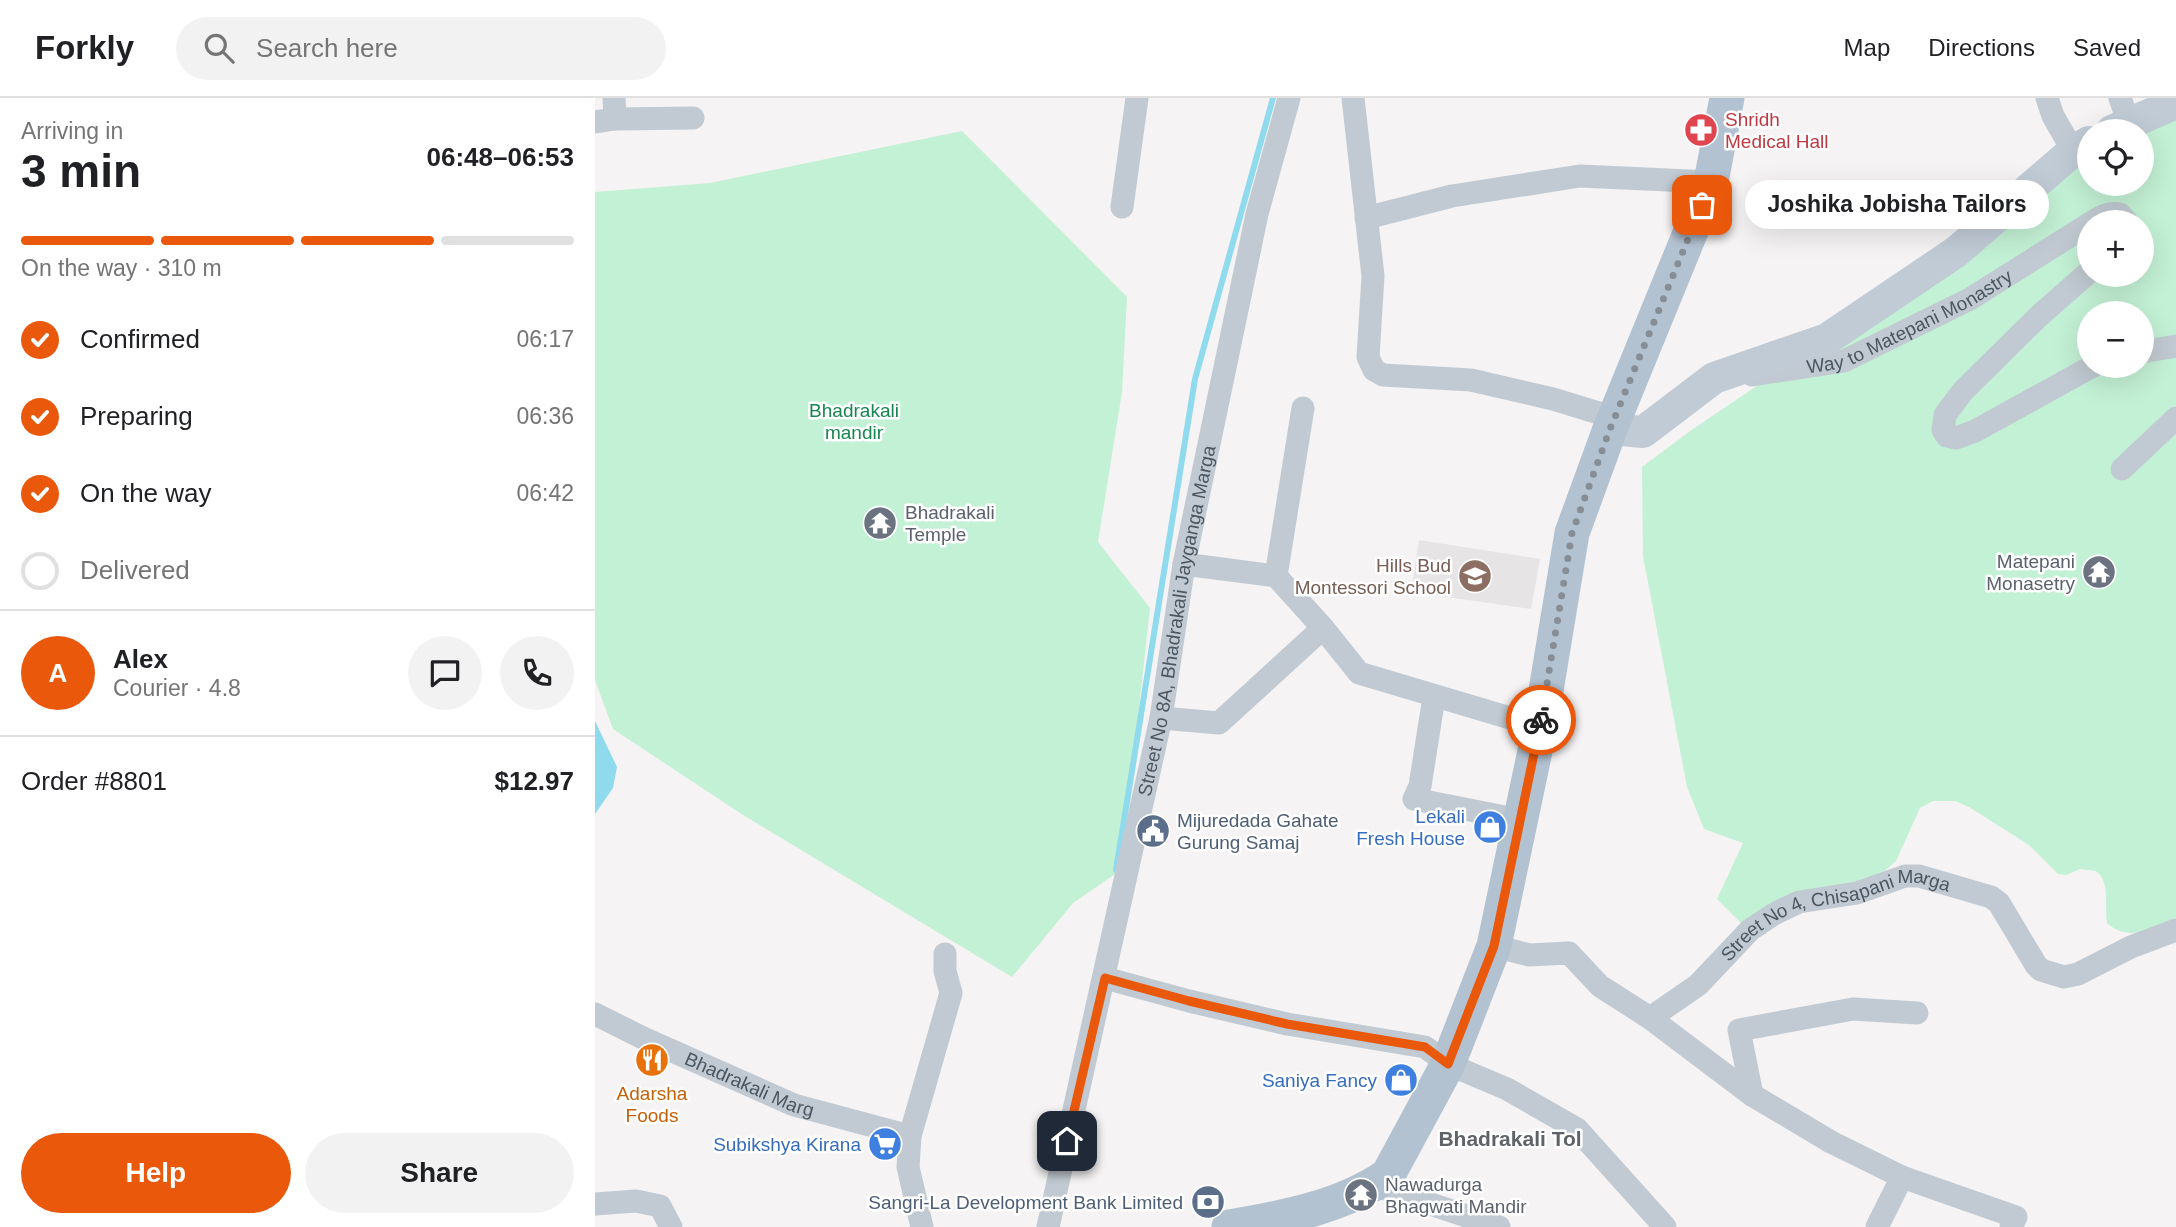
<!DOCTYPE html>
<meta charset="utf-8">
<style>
:root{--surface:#fff;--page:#f2f2f2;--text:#202124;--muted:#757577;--line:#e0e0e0;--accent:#ea580c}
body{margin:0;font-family:Arial,sans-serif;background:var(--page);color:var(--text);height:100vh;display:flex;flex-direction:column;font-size:26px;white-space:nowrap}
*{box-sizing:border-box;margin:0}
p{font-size:23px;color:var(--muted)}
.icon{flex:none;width:38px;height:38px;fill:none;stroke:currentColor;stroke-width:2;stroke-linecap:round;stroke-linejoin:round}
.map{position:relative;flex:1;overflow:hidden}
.panel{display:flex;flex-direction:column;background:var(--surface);width:595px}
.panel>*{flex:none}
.fabs{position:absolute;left:1482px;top:21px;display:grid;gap:14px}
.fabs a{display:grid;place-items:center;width:77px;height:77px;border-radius:50%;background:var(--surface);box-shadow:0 7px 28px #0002;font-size:35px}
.pin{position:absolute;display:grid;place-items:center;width:60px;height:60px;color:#fff;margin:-30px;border-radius:14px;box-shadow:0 4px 10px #0006}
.courier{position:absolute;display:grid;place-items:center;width:70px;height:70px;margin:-35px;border:5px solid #ea580c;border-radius:50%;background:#fff;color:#222;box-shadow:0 2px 9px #0007}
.bubble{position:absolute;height:49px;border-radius:24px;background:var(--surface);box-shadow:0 7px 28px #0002;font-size:23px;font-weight:700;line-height:49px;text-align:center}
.head em{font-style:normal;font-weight:700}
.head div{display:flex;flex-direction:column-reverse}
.head{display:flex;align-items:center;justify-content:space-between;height:119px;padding:0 21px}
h1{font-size:46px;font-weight:700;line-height:52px}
.bar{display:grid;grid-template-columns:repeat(4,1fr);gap:10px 7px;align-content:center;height:84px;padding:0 21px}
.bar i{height:9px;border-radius:5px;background:var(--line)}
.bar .current{background:var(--accent)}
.bar p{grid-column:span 4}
.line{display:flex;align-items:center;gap:18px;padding:0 21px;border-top:2px solid var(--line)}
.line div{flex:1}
.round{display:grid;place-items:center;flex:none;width:74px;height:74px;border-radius:37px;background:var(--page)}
ol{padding:0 21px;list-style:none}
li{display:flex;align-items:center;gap:21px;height:77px}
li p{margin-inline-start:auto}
li .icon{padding:7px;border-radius:50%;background:var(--accent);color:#fff;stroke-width:4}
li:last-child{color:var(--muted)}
li i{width:38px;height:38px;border:4px solid var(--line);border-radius:50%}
.action{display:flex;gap:14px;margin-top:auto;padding:14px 21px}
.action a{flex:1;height:80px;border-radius:42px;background:var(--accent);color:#fff;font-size:28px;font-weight:700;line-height:80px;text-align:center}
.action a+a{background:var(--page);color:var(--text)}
header{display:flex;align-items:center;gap:42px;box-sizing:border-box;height:98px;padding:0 35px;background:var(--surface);border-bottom:2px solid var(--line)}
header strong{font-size:33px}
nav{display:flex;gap:38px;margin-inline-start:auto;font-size:24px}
.search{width:490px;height:63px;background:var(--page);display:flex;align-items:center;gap:18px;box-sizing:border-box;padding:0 24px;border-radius:38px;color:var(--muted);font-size:26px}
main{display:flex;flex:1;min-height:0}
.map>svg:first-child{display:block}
.education{fill:#e6e4e5}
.green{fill:#c3f1d5;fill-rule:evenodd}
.water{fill:#90daee}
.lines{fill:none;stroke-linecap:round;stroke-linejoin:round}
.stream{stroke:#90daee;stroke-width:6}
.street{stroke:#c1cad2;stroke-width:23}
.secondary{stroke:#c1cbd6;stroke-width:32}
.primary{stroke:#b3c2d1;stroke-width:35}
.done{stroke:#868d94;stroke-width:7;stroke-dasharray:0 12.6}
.route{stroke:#ea580c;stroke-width:9}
.labels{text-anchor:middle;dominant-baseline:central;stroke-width:5;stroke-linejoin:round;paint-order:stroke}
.health-label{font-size:19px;fill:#be3a42;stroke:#fff;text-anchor:start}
.street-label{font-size:19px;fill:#4a5661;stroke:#fff}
.park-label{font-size:19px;fill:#17864f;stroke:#fff}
.worship-label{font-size:19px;fill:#5b616d;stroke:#fff;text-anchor:start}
.education-label{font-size:19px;fill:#785e54;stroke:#fff;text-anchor:end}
.shop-label{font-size:19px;fill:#366cbe;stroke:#fff;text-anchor:end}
.service-label{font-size:19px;fill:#4e5e75;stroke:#fff;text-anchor:start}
.food-label{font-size:19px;fill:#c56008;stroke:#fff}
.neighbourhood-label{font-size:21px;font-weight:bold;fill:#5f6368;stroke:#fff}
</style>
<header>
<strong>Forkly</strong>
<div class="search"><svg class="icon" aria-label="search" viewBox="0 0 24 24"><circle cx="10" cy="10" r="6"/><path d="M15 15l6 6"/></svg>Search here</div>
<nav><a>Map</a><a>Directions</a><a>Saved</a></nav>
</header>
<main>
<section class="panel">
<div class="head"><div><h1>3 min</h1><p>Arriving in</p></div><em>06:48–06:53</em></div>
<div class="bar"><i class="current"></i><i class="current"></i><i class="current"></i><i></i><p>On the way · 310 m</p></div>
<ol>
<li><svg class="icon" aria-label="check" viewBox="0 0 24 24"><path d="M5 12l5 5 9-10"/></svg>Confirmed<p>06:17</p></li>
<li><svg class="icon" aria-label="check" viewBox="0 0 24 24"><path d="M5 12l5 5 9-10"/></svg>Preparing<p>06:36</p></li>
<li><svg class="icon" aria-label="check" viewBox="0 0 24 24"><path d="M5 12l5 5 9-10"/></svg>On the way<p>06:42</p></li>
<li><i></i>Delivered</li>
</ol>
<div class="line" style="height:126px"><b class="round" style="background:var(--accent);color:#fff">A</b><div><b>Alex</b><p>Courier · 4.8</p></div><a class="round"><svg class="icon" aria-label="chat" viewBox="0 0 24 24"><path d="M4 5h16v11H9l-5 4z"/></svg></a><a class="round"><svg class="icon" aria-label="phone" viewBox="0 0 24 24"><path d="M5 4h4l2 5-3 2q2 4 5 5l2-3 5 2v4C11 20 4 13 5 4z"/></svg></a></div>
<div class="line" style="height:91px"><div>Order #8801</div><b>$12.97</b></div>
<div class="action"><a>Help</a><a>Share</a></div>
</section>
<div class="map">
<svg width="1581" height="1129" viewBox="0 0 1581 1129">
<rect width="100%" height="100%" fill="#f5f3f3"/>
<!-- education -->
<path class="education" d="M824 442 945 461 936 511 816 494Z"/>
<!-- green -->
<path class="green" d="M1581 13V824C1557 831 1533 844 1512 825 1509 807 1516 785 1501 773L1485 771 1471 777 1463 776 1434 747 1374 709 1360 703H1338L1325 710 1301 763 1279 782 1148 827 1122 801 1148 745 1109 731 1092 689 1048 458 1047 369 1098 331 1369 148 1494 52V86H1547V33ZM1494 124H1547V177H1494ZM1494 215H1547V268H1494Z
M367 33 532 199 527 294 503 444 555 510 526 772 478 805 417 879 148 717 18 631 0 582V94L115 85Z"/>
<!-- water -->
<path class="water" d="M0 623 22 669 18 690 0 716Z"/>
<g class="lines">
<!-- stream -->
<path class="stream" d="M521 772 600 281 678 0"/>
<!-- street -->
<g class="street">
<path d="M758 0 778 178 773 259 779 272 788 277 876 282 958 301 1020 320"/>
<path d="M1452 0 1458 18 1478 53"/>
<path d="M1525 0 1534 25"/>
<path d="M20 21 98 20"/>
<path d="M0 24 20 21 19 0"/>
<path d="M527 109 542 0"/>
<path d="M771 120 857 98 985 78 1116 84"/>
<path d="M1497 124C1507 118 1513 114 1525 116L1532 124"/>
<path d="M1494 174 1444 218 1368 293 1350 317 1348 332 1352 338 1361 340 1380 333 1498 268"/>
<path d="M1547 254 1581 248"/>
<path id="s1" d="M1157 277 1249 263 1375 201 1494 126"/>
<path d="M1527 371 1581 320"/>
<path d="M589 466 681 478 728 530 764 575 945 629"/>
<path d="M681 478 708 310"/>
<path d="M839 599 825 688 819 701 925 722"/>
<path d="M566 620 624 625 728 530"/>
<path id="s2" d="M899 848 934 857 974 855 1005 888 1055 920 1103 887 1155 832 1179 816 1204 804 1262 795 1310 778H1324L1396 799 1404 805 1441 867 1446 872 1469 879 1483 876 1536 849 1581 832"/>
<path d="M510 880 594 903 692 926 830 949 853 966 912 991 982 1031 1070 1129"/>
<path id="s3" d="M0 916 48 940 199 1007 315 1038"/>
<path d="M1055 920 1157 997 1236 1044 1307 1079 1421 1119 1416 1129"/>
<path d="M1157 997 1144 932 1258 911 1322 915"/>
<path d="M779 1087 904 1129"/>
<path d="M0 1106 41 1103 65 1108 76 1129"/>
<path d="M327 1129 313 1069 315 1038 356 895 350 873V856"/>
<path id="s4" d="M453 1129 566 620 589 466 662 116 694 0"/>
<path d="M1282 1129 1307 1079"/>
</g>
<!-- secondary -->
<path class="secondary" d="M1517 33 1581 5
M1015 331 1048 334 1119 280 1232 241 1361 154 1478 53 1494 44"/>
<!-- primary -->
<path class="primary" d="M634 1129C688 1120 747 1109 793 1077L853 966 899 848 945 629 977 435 1015 331 1116 84 1132 0"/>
</g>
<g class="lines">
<!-- done -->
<path class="done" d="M946 622 977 435 1015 331 1107 107"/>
<!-- route -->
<path class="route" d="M472 1043 510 880 594 903 692 926 830 949 853 966 899 848 946 622"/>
</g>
<!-- icons -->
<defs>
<g id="pharmacy-disc" transform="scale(1.75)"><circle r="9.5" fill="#e0444e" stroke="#fff"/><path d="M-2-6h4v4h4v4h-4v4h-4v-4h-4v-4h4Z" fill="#fff"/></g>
<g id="temple-disc" transform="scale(1.75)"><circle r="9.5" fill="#6b7280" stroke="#fff"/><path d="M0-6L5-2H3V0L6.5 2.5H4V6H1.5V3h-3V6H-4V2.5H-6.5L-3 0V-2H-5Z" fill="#fff"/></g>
<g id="school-disc" transform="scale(1.75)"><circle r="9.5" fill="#8d6e63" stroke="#fff"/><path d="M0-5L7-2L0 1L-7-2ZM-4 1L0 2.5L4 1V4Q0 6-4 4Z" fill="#fff"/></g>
<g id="shop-disc" transform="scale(1.75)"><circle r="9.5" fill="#3f7fe0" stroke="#fff"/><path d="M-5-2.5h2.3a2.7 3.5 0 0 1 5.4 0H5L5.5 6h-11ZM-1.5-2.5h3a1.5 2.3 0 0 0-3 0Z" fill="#fff"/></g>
<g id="civic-disc" transform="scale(1.75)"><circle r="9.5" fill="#5c6f8a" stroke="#fff"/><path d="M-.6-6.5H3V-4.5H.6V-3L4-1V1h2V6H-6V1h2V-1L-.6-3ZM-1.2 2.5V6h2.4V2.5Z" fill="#fff"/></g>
<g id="restaurant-disc" transform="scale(1.75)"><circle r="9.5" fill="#e8710a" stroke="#fff"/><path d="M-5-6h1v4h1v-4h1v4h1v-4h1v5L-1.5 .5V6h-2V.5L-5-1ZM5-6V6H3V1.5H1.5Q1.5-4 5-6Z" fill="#fff"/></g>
<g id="supermarket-disc" transform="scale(1.75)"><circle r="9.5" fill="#3f7fe0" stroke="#fff"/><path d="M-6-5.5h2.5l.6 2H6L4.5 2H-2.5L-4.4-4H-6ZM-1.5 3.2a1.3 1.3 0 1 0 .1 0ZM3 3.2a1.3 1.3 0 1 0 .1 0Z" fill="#fff"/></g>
<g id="bank-disc" transform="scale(1.75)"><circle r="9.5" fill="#5c6f8a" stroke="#fff"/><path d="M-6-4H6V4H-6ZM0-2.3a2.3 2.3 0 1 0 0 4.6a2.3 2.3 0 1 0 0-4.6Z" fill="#fff"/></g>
</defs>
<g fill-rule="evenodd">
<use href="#pharmacy-disc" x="1106" y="32"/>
<use href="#temple-disc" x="285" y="425"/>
<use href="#temple-disc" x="1504" y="474"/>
<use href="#school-disc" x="880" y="478"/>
<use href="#shop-disc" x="895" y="729"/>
<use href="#civic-disc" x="558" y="733"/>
<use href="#restaurant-disc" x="57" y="962"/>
<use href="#shop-disc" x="806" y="982"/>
<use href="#supermarket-disc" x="290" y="1046"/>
<use href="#temple-disc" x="766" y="1097"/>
<use href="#bank-disc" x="613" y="1104"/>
</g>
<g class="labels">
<!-- health labels -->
<g class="health-label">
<text x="1130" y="21">Shridh<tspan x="1130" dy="22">Medical Hall</tspan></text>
</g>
<!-- street labels -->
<g class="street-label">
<text stroke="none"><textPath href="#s1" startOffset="168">Way to Matepani Monastry</textPath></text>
<text stroke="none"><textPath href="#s4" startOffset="620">Street No 8A, Bhadrakali Jayganga Marga</textPath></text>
<text stroke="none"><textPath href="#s2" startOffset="402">Street No 4, Chisapani Marga</textPath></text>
<text stroke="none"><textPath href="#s3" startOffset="170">Bhadrakali Marg</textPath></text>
</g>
<!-- park labels -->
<g class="park-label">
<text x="259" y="312">Bhadrakali<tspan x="259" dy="22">mandir</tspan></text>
</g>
<!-- worship labels -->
<g class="worship-label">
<text x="310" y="414">Bhadrakali<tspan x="310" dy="22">Temple</tspan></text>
<text x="1480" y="463" text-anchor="end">Matepani<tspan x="1480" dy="22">Monasetry</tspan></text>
<text x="790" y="1086">Nawadurga<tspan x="790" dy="22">Bhagwati Mandir</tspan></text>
</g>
<!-- education labels -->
<g class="education-label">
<text x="856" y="467">Hills Bud<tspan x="856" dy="22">Montessori School</tspan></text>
</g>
<!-- shop labels -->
<g class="shop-label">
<text x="870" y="718">Lekali<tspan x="870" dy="22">Fresh House</tspan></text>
<text x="782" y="982">Saniya Fancy</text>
<text x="266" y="1046">Subikshya Kirana</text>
</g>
<!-- service labels -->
<g class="service-label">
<text x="582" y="722">Mijuredada Gahate<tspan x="582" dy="22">Gurung Samaj</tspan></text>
<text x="588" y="1104" text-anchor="end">Sangri-La Development Bank Limited</text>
</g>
<!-- food labels -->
<g class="food-label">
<text x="57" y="995">Adarsha<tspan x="57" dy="22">Foods</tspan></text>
</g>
<!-- neighbourhood labels -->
<g class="neighbourhood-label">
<text x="915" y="1040">Bhadrakali Tol</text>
</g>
</g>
</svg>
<div class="fabs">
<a><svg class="icon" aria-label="locate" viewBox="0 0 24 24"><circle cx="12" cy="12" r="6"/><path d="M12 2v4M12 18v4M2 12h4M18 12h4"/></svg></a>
<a>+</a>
<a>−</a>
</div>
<div class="pin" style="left:1107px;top:107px;background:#ea580c"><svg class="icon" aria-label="bag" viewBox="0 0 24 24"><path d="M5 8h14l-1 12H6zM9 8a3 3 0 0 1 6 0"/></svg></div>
<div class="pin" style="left:472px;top:1043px;background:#1f2937"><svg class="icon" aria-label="home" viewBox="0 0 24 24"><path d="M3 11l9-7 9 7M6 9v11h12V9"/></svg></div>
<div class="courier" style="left:946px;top:622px"><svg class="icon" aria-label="bike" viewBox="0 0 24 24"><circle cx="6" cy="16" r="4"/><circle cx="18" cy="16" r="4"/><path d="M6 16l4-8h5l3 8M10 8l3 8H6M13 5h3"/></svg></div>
<div class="bubble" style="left:1150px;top:82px;width:304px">Joshika Jobisha Tailors</div>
</div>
</main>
